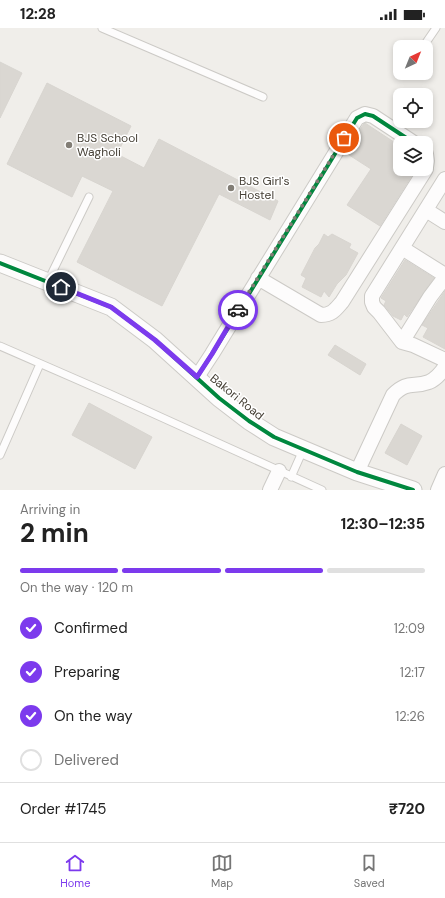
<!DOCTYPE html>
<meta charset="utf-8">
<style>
:root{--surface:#fff;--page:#f6f6f6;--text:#222;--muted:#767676;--line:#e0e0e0;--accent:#7c3aed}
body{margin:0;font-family:"DM Sans",sans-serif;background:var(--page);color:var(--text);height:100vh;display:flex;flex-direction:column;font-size:15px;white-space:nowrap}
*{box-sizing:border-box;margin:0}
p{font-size:13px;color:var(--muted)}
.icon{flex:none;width:22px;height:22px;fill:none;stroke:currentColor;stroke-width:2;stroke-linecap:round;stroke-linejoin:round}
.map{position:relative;height:462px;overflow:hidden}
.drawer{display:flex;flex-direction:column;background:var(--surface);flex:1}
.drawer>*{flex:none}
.needle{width:26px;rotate:43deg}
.fabs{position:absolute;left:393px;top:12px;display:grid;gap:8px}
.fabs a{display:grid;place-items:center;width:40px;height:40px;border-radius:8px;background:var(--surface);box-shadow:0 2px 6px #0003;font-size:20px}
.pin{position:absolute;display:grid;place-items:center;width:34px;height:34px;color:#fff;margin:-17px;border:2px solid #fff;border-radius:50%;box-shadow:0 1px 4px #0007}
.courier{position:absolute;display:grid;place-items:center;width:40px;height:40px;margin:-20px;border:3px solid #7c3aed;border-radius:50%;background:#fff;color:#222;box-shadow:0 1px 5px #0007}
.headline em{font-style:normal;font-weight:700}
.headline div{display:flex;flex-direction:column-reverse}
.headline{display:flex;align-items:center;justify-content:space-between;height:68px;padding:0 20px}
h1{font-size:26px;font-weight:700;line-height:30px}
.bar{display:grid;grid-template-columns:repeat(4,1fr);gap:6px 4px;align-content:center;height:48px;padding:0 20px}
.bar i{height:5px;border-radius:3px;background:var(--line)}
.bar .selected{background:var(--accent)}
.bar p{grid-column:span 4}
.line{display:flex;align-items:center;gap:10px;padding:0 20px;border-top:1px solid var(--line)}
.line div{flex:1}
ol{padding:0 20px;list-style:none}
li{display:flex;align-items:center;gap:12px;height:44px}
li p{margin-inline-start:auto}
li .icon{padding:4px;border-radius:50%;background:var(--accent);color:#fff;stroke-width:4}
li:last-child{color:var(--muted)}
li i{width:22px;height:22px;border:2px solid var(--line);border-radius:50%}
.status{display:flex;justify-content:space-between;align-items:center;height:28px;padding:0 20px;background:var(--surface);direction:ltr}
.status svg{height:11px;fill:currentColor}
.menu{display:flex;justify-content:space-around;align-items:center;height:56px;border-top:1px solid var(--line);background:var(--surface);font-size:11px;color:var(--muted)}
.menu a{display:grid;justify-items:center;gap:2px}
.menu .selected{color:var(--accent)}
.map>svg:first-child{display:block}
.building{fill:#dad7d2;stroke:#d8d5d0}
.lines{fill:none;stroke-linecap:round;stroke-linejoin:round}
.service-casing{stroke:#cccac6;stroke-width:9}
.minor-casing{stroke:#cccac6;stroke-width:16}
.tertiary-casing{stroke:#cccac6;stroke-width:19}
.service{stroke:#fdfcfc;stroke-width:7}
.minor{stroke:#fdfcfc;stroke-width:14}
.tertiary{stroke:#fdfcfc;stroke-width:17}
.cycleway-casing{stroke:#fff;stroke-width:6}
.cycleway{stroke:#00873e;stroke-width:4}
.done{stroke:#827d75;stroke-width:4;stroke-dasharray:0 7.2}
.route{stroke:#7c3aed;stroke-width:5}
.poi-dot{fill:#827d75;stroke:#fff;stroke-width:1.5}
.labels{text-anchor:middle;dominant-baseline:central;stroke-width:3;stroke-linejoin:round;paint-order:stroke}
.poi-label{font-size:12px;fill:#464036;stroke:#fff;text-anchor:start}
.street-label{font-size:12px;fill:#464036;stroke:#fff}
</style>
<div class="status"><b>12:28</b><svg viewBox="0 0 49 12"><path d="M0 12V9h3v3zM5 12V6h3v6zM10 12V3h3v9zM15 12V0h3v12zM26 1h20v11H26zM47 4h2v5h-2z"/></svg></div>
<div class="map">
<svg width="445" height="462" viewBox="0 0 445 462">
<rect width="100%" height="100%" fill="#f0eeea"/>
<!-- building -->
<path class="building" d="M0 34 22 45 0 90Z
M47 55 131 98 117 126 144 140 159 111 278 173 270 192 219 166 162 278 77 234 113 163 82 148 72 169 7 136Z
M365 95 400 118V141H416L380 198 347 177 371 141 346 125 363 97Z
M324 206 328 209 332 206 351 216 349 220 358 225 346 247 337 256 329 269 324 263 321 269 302 259 306 250 301 247 315 220 319 216Z
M405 232 434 250 407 289 404 286 401 292 393 288 384 277 386 273 381 270Z
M445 263V321L423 309 428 300 422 297Z
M335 317 366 336 360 347 328 327Z
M89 375 152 409 135 441 72 407Z
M401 396 422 408 407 437 385 425Z"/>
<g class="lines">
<!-- service casing -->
<g class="service-casing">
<path id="service" d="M102 0 263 69
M423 19 436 0
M48 253 89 169
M0 318 110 366 322 462
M0 427 40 336
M291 449 303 422"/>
</g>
<!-- minor casing -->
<g class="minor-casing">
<path id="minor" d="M426 126 427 133 426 139
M445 151 372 268V274L374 279 379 284 402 314 413 317 445 332
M426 182 445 194
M402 220 445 247
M258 250 321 287C332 287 335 282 342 274L426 141
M402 314 430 269 445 249
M197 349 212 326 357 90 365 86 373 88 414 115
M357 444 393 367C408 352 413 360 429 354 436 351 441 345 445 339
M270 462 279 443
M438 462 445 446"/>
</g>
<!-- tertiary casing -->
<g class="tertiary-casing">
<path id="tertiary" d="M0 235 111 279 155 312 219 370 249 393 274 409 357 444 413 462"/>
</g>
<!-- service -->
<use href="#service" class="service"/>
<!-- minor -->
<use href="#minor" class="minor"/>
<!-- tertiary -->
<use href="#tertiary" class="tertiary"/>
<!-- cycleway casing -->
<g class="cycleway-casing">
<path id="cycleway" d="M0 235 111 279 155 312 219 370 249 393 274 409 357 444 413 462
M197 349 212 326 357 90 365 86 373 88 414 115"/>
</g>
<!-- cycleway -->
<use href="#cycleway" class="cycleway"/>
</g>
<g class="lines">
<!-- done -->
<path class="done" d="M238 282 344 110"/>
<!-- route -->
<path class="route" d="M61 259 111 279 155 312 197 349 212 326 238 282"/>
</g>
<!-- markers -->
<g class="poi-dot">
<circle cx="69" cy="117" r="4"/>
<circle cx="231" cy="160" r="4"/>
</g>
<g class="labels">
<!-- poi labels -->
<g class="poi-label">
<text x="77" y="110">BJS School<tspan x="77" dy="14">Wagholi</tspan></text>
<text x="239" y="153">BJS Girl's<tspan x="239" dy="14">Hostel</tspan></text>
</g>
<!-- street labels -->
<g class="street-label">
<text transform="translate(237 369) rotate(39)">Bakori Road</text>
</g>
</g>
</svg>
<div class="fabs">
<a><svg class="needle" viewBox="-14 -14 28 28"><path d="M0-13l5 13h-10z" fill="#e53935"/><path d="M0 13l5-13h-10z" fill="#767676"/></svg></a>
<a><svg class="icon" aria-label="locate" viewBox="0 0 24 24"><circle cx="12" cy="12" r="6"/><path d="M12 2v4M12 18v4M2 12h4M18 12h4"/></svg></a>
<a><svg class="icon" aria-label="layers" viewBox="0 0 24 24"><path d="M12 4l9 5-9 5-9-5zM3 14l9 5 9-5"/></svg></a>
</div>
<div class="pin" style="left:344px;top:110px;background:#ea580c"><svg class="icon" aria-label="bag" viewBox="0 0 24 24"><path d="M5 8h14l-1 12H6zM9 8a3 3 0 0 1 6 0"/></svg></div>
<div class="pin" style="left:61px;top:259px;background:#1f2937"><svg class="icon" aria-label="home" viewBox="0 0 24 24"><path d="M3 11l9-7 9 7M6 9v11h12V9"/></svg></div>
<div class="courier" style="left:238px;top:282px"><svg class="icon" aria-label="car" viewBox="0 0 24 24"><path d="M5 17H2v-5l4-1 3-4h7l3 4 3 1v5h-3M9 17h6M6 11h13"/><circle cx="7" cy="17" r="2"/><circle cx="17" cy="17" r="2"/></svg></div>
</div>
<section class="drawer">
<div class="headline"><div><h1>2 min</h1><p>Arriving in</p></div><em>12:30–12:35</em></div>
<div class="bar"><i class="selected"></i><i class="selected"></i><i class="selected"></i><i></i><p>On the way · 120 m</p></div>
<ol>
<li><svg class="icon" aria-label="check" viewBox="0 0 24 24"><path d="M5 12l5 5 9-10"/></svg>Confirmed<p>12:09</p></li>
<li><svg class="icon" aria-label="check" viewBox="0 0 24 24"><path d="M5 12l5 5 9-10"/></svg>Preparing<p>12:17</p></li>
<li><svg class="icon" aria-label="check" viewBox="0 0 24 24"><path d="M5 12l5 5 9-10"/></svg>On the way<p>12:26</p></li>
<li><i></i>Delivered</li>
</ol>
<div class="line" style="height:52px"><div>Order #1745</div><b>₹720</b></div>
</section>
<nav class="menu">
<a class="selected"><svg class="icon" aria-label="home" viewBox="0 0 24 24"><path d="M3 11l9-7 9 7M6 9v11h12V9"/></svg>Home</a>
<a><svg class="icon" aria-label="map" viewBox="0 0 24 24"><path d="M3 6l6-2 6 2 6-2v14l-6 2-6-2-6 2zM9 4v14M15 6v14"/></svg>Map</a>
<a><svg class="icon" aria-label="saved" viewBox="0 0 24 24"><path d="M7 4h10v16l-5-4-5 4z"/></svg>Saved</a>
</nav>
